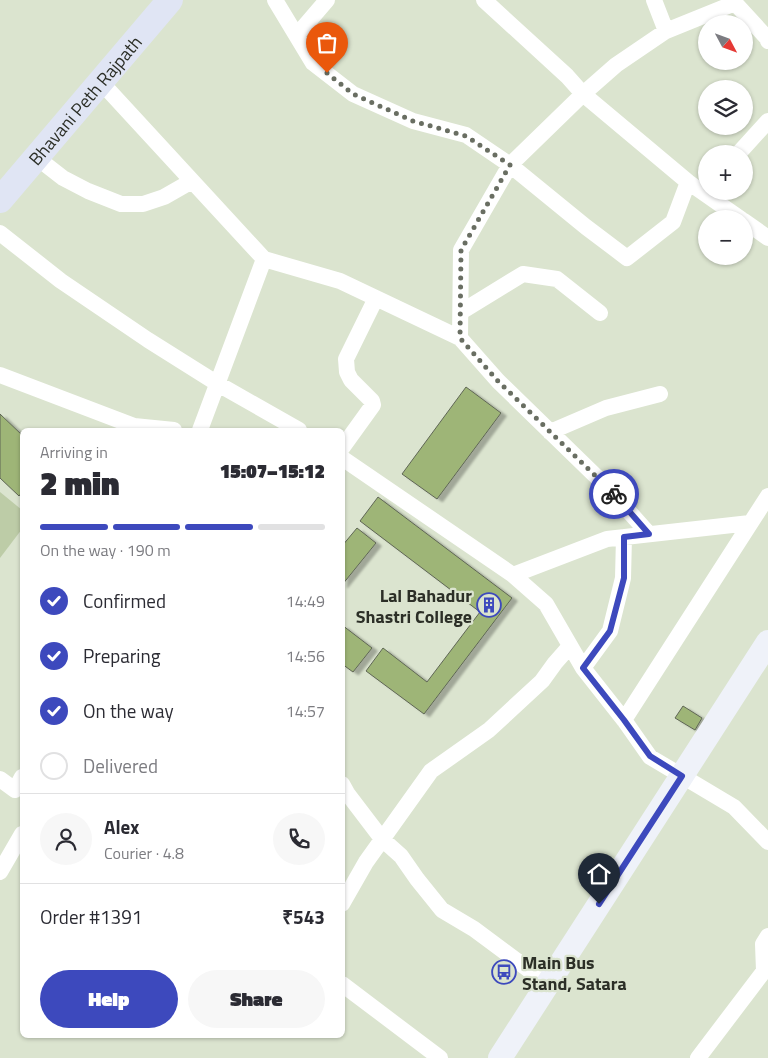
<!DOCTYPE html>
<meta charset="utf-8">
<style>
:root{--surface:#fff;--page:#f7f7f7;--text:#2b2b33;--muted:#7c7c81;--line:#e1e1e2;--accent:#3d49bd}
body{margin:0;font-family:"Titillium Web",sans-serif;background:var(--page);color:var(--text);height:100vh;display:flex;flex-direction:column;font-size:19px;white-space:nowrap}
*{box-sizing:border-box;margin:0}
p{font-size:16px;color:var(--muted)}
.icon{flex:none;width:28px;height:28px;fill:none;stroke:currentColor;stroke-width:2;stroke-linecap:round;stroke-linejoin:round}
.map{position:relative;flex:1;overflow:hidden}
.side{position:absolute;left:20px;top:428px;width:325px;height:610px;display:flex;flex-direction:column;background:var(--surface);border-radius:8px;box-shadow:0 1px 4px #0004}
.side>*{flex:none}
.needle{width:32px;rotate:131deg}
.controls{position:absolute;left:698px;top:15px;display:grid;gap:10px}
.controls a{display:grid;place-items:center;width:55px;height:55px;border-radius:50%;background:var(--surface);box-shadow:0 1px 4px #0004;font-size:25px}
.pin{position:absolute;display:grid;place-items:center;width:42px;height:42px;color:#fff;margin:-51px -21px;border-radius:50% 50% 50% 0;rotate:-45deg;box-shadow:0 0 5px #0007}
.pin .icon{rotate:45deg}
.courier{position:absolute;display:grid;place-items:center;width:50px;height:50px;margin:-25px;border:4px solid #3d49bd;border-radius:50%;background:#fff;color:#222;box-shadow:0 1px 6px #0007}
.head em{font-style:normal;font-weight:800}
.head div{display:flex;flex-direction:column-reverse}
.head{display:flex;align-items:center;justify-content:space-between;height:85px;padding:0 20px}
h1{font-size:32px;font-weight:800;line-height:38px}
.bar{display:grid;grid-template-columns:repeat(4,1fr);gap:8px 5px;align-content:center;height:60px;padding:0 20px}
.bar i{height:6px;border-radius:4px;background:var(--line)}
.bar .current{background:var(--accent)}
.bar p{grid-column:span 4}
.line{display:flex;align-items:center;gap:12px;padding:0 20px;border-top:1px solid var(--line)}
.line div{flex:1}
.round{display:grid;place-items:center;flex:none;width:52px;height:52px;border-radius:26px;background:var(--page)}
ol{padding:0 20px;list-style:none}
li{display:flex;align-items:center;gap:15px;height:55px}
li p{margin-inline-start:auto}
li .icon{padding:5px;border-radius:50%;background:var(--accent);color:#fff;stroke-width:4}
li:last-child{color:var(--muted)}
li i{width:28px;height:28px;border:2px solid var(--line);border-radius:50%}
.button{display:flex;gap:10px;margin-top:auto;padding:10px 20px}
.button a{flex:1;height:58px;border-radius:30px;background:var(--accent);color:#fff;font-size:20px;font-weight:800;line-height:58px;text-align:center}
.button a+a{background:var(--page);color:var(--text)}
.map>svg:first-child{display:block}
.green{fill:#bdcca7}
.building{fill:#9eb577;stroke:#5f6655;filter:url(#shadow)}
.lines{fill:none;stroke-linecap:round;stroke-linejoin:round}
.street{stroke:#fff;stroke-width:16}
.secondary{stroke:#eff2f9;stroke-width:24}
.primary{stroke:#e0e5f4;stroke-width:26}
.done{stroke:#696e62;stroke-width:5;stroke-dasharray:0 9}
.route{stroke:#3d49bd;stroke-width:6}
.labels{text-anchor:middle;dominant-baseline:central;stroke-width:4.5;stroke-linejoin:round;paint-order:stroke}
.street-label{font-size:18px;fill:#2c2f27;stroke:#dbe4cf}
.poi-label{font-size:18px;font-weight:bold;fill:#2c2f27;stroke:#dbe4cf;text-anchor:end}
</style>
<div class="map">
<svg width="768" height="1058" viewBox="0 0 768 1058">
<defs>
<filter id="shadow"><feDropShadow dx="5.5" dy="3" stdDeviation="1" flood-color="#0004"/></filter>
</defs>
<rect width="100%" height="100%" fill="#dbe4cf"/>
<!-- green -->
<path class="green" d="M0 492 22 510V529L0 558Z"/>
<!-- building -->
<path class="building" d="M466 387 501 413 437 499 402 474Z
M0 414 22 435V492L19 496 0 478Z
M378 497 512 598 424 714 366 671 383 648 427 682 480 612 360 521Z
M357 528 376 543 342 585V546Z
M342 625 372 648 353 672 342 664Z
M683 706 702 718 695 730 675 718Z"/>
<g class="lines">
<!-- street -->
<path class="street" d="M275 0 313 63 353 94 413 121 466 135 510 165 586 227 627 258 673 222 688 182
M484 0 567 76 583 94 688 182 741 219
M654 0 666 31
M297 35 327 0
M100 81 264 259 200 430
M738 154 768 121
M36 157 63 178 88 191 121 204H143L164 197 192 181
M744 221 768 238
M0 233 61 281 148 340 218 384 299 430
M264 259 340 281 460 338
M461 312 523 274 557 279 600 313
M0 375 134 426 174 430
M550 432 606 408 660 394
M342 448 373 405 372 401 351 380 347 372 346 359 376 298
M342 458 513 575 607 539 750 523
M649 534 607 487 498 381 460 338 461 250 510 165 583 94 616 65 666 31 735 3 767 38 768 41
M513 575 546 604 583 668 624 720 650 757 734 807 768 842
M583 668 610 631 623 578 624 537
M624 720 768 496
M0 779 15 790 22 777
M342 784 347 793 382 839 401 856 417 879 442 910 474 929 548 984
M0 872 22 834
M342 904 366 862 431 771 489 730 542 681 555 663 570 646
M342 984 440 1058
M698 1058 764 971 763 944 768 936"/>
<!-- secondary -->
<path class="secondary" d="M500 1058 768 642"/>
<!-- primary -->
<path class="primary" id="s1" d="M0 200 170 0"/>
</g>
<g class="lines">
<!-- done -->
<path class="done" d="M327 73 353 94 413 121 466 136 510 165 461 250 460 338 498 381 614 494"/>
<!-- route -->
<path class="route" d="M599 904 682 776 650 756 624 720 583 668 610 631 624 578V537L649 534 614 494"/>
</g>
<!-- icons -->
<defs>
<g id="building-ring" transform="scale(1.25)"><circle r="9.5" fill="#dbe4cf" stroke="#3d49bd" stroke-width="1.5"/><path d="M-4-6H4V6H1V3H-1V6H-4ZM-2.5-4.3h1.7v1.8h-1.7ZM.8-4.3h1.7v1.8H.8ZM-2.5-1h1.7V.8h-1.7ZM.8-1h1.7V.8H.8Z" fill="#3d49bd"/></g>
<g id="bus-ring" transform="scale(1.25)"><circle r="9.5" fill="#dbe4cf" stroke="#3d49bd" stroke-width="1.5"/><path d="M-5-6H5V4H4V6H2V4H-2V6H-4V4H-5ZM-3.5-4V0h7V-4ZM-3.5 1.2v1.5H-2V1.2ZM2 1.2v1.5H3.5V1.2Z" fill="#3d49bd"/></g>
</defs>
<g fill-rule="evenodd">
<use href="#building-ring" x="489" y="605"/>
<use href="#bus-ring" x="504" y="972"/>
</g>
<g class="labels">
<!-- street labels -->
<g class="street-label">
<text stroke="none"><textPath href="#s1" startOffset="131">Bhavani Peth Rajpath</textPath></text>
</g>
<!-- poi labels -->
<g class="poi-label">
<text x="472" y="595">Lal Bahadur<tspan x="472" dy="21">Shastri College</tspan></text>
<text x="522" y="962" text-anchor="start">Main Bus<tspan x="522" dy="21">Stand, Satara</tspan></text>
</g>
</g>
</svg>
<div class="controls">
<a><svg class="needle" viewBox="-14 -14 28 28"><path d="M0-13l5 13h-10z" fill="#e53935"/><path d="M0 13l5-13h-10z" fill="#7c7c81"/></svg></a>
<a><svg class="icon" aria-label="layers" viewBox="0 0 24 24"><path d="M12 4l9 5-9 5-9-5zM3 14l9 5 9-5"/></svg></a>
<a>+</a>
<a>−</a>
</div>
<div class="pin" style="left:327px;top:73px;background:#ea580c"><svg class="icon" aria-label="bag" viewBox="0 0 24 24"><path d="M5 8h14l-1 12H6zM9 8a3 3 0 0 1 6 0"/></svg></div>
<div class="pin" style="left:599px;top:904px;background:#1f2937"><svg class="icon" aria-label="home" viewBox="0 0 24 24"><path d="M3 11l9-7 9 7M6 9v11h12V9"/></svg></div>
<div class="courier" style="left:614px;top:494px"><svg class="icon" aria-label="bike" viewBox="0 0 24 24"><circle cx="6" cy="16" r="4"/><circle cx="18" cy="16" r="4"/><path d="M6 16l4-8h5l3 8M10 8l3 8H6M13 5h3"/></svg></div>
<section class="side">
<div class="head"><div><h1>2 min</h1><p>Arriving in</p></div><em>15:07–15:12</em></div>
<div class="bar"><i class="current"></i><i class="current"></i><i class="current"></i><i></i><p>On the way · 190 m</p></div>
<ol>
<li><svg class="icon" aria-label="check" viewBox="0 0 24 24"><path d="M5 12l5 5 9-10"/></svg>Confirmed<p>14:49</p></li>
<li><svg class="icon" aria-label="check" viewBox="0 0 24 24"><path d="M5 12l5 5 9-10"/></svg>Preparing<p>14:56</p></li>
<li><svg class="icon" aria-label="check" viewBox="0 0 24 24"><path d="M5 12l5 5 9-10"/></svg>On the way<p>14:57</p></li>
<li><i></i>Delivered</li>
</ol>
<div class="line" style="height:90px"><a class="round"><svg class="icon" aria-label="person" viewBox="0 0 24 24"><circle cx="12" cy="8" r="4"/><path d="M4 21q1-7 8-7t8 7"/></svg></a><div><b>Alex</b><p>Courier · 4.8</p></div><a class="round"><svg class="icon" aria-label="phone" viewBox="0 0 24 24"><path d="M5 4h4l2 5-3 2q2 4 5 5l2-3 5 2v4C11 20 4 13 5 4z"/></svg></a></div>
<div class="line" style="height:65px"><div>Order #1391</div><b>₹543</b></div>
<div class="button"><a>Help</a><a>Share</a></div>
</section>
</div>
